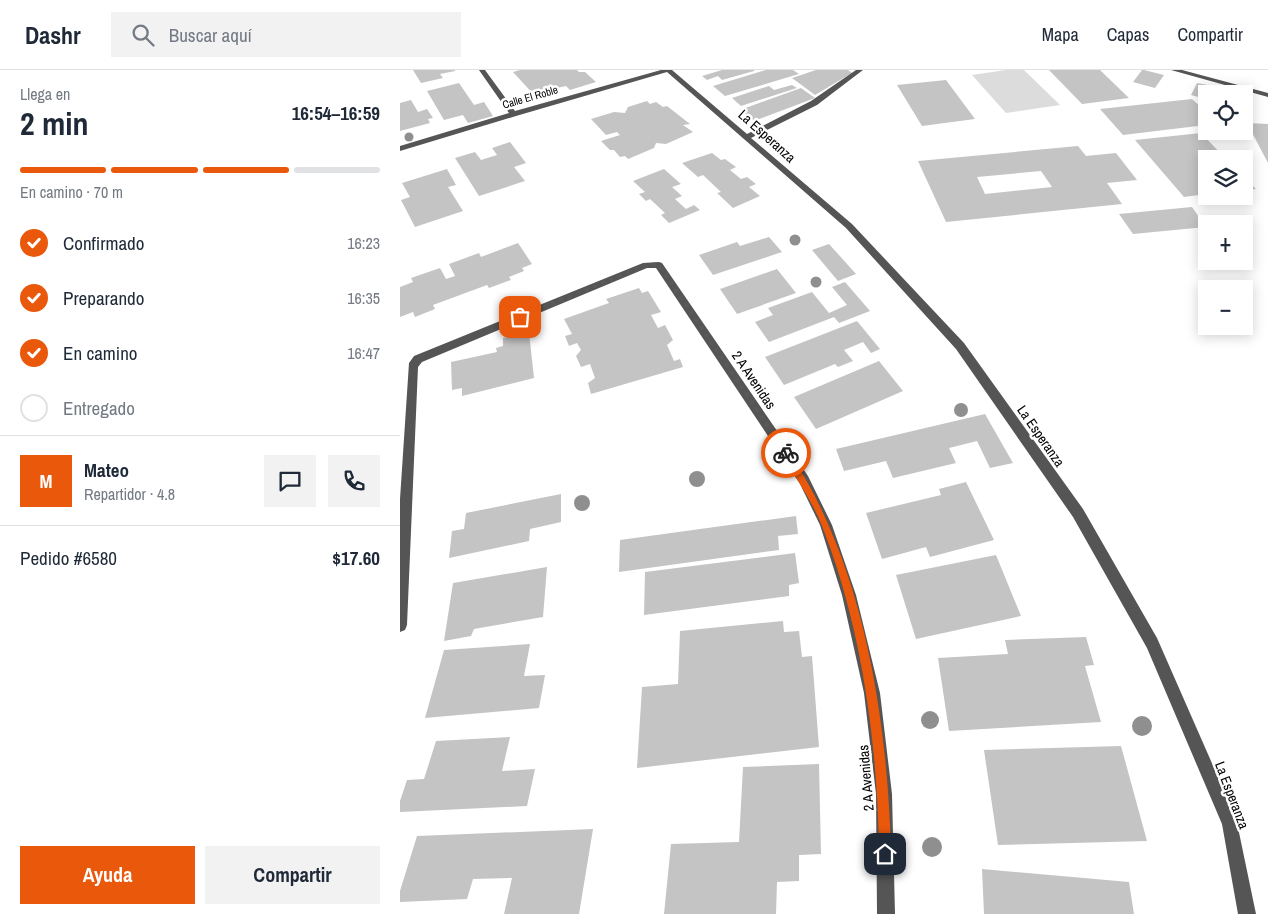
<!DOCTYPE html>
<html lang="es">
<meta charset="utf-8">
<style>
:root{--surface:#fff;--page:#f2f2f3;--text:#1f2937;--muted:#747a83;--line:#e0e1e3;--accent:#ea580c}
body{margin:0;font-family:"Archivo Narrow",sans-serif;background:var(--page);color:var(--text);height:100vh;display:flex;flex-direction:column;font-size:19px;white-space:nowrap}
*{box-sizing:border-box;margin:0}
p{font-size:16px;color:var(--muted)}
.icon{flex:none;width:28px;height:28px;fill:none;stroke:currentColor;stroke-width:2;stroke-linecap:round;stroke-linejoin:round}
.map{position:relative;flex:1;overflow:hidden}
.sheet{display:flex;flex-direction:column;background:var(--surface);width:400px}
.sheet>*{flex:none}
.tools{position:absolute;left:798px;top:15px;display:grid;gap:10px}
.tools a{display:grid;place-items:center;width:55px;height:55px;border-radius:0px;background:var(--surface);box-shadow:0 2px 12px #0003;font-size:25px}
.pin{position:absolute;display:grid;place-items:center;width:42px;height:42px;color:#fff;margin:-21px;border-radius:10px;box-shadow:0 2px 8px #0006}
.courier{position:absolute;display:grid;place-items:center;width:50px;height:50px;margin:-25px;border:4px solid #ea580c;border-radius:50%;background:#fff;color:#222;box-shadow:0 1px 6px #0007}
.overview em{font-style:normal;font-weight:700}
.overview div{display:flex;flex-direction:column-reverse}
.overview{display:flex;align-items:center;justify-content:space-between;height:85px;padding:0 20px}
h1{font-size:32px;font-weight:700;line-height:38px}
.bar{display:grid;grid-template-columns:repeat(4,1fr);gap:8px 5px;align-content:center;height:60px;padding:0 20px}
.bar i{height:6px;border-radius:4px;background:var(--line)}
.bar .on{background:var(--accent)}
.bar p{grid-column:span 4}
.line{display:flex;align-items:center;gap:12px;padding:0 20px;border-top:1px solid var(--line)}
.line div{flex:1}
.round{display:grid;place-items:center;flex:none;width:52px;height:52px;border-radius:0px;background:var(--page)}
ol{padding:0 20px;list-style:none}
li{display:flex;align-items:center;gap:15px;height:55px}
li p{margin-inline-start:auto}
li .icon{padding:5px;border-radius:50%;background:var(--accent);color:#fff;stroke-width:4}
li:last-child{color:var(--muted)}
li i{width:28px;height:28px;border:2px solid var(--line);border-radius:50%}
.button{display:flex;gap:10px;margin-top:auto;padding:10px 20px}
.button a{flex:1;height:58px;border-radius:0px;background:var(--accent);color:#fff;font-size:20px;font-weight:700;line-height:58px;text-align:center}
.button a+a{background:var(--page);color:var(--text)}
header{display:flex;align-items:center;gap:30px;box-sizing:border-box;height:70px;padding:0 25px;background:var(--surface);border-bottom:1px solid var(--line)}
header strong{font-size:24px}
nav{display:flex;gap:28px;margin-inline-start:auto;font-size:18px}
.search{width:350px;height:45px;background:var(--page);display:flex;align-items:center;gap:12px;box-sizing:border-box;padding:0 18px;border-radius:0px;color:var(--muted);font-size:19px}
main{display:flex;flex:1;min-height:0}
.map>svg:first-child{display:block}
.green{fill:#dcdcdc}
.building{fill:#c4c4c4;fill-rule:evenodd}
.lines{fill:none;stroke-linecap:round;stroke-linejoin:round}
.minor{fill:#555;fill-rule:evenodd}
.tree{fill:#8f8f8f}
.route{fill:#ea580c}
.done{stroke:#595959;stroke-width:5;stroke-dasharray:0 9}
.labels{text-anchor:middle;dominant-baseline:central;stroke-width:5;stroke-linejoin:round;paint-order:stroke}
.far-street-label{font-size:11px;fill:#000;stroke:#fff}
.street-label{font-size:14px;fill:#000;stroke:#fff}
</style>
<header>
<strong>Dashr</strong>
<div class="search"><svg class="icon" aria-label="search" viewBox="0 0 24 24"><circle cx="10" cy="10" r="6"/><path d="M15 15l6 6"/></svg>Buscar aquí</div>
<nav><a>Mapa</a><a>Capas</a><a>Compartir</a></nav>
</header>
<main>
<section class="sheet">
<div class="overview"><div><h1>2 min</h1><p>Llega en</p></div><em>16:54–16:59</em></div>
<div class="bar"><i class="on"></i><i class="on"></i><i class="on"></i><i></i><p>En camino · 70 m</p></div>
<ol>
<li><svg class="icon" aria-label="check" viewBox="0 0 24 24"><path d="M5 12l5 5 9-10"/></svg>Confirmado<p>16:23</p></li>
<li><svg class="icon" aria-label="check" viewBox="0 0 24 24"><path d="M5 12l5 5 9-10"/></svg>Preparando<p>16:35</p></li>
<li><svg class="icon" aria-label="check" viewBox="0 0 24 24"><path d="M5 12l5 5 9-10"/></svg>En camino<p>16:47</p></li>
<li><i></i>Entregado</li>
</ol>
<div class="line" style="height:90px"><b class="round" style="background:var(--accent);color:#fff">M</b><div><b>Mateo</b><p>Repartidor · 4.8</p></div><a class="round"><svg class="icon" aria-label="chat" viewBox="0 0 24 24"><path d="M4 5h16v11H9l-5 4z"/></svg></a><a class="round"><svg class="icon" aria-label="phone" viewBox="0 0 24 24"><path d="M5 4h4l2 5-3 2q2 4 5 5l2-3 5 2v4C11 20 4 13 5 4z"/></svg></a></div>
<div class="line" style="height:65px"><div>Pedido #6580</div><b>$17.60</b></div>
<div class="button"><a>Ayuda</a><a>Compartir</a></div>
</section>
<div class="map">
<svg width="868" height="844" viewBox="0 0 868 844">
<rect width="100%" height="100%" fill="#fff"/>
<!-- green -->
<path class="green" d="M606 0H624L660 35 606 43 572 5Z"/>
<!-- building -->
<path class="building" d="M13 0H55V1L40 4 43 8 21 13Z
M120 0H177L179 2H185L196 12 170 20 166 16 157 18 159 21 136 27 113 2Z
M322 0H354V1L322 10 318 6 307 10 302 6Z
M366 0H393L399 4 325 26 313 16Z
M416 0H448L452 3 415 25 392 8Z
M649 0H700L729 28 682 34Z
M742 0H744L764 5 755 18 733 12Z
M546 10 575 49 522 56 497 15Z
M59 13 74 35 84 32 93 46 68 53 63 45 44 50 27 21Z
M797 13 813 16 810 24H806V29L791 25Z
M392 15 397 18 341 36 332 28 369 16 374 20Z
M401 18 415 28 354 51 340 40Z
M792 29 806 42V55L723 65 700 39Z
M11 30 18 42 27 39 33 48 28 49 30 53 0 61V33Z
M247 31 250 34 256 32 263 37 267 36 290 54 283 55 293 62 266 74 256 73 254 78 228 89 225 86 220 87 214 80H210L201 71 220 65 217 62 206 65 191 49 214 42 225 43 228 37Z
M847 53 868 54V93Z
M801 63 826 89H806V124L784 127 735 70Z
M110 72 126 93 114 97 125 111 79 126 55 88 75 82 81 90 97 85 92 78Z
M678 76 686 86 716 83 737 110 707 113 722 134 546 152 518 91ZM641 101 652 117 585 124 577 107Z
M312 83 321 90 325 89 336 97 330 100 341 109 347 107 356 114 349 117 360 126 333 138 317 123 321 122 303 105 298 107 282 93Z
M47 99 56 115 48 117 63 141 15 157 1 130 10 127 2 113Z
M264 99 281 114 272 117 282 126 275 129 286 139 294 135 300 140 269 153 261 145 265 143 250 129 246 131 239 124 245 122 233 111Z
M844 107 856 119 844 120Z
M792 137 806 157 733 164 719 144Z
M369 167 382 182 313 205 299 185 337 172 340 176Z
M118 173 132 194 122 198 124 201 109 207 111 210 89 218 87 215 33 235 35 239 15 247 13 242 0 247V217L13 212 11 208 40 198 46 209 55 206 49 194 79 183 81 187Z
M429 174 456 204 438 211 412 180Z
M377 199 396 223 337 244 320 219Z
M445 212 470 241 439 253 434 247 369 272 355 252 373 245 368 238 412 222 429 243 447 235 432 217Z
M239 218 242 223 248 221 261 242 251 245 258 258 265 255 273 270 267 275 274 291 280 289 283 297 191 324 188 313 195 308 190 294 181 297 176 286 181 280 177 273 169 276 165 266 172 264 164 249 209 233 206 229Z
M457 251 480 279 471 283 463 272 444 280 453 291 438 297 435 294 384 315 365 287Z
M129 262 134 308 62 326V318L52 320 51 292 97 282 96 278 103 276V268Z
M479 291 503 321 416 359 394 327Z
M585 344 613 393 590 398 577 371 549 378 556 393 493 408 486 391 444 401 436 379Z
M566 412 594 470 530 487 526 477 482 489 466 443 541 425 539 419Z
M161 424V452L130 459 129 471 49 488 52 461 64 459 66 443Z
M396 446 398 464 378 466 379 480 219 502 220 470Z
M395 483 399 513 389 515V526L244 545 245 502Z
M596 485 621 546 516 569 496 505Z
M147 497 143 547 74 559 71 566 44 571 53 513Z
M383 551 384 562 399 561 402 587 412 586 419 677 237 698 242 617 278 614 280 561Z
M686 567 694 595 685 596 701 652 549 661 538 588 608 584 605 570Z
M130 574 124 606 145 605 139 638 25 648 44 580Z
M110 667 102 701 135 699 127 736 0 742V731L7 710 24 709 36 671Z
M721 676 747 771 598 775 584 680Z
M419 694 421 784 399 785V811L377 812 376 844H264L271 774 339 772 343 697Z
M193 759 179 844H104L112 808 73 809 67 829 0 832V821L17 766Z
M582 799 729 812 734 844H584Z"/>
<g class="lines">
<!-- minor -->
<path class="minor" d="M79 0H85L115 41 261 0H272L347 64 411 31 456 0H463L417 35 351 68 452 154 564 273 683 439 757 568 836 748 856 844H838L822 754 747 578 673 447 556 279 446 158 267 2 116 46 0 81V76L109 43Z
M771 0H782L868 23V27Z
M259 192 262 193 408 406 432 455 456 525 480 623 492 724 495 844H477L476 724 464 623 442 525 420 455 400 414 256 198H247L22 292 18 297 7 555 5 560 0 562V429L9 293 14 286 243 193Z"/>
</g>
<!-- trees -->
<g class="tree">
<circle cx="9" cy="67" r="4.5"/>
<circle cx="395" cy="170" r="5.5"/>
<circle cx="416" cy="212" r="5.5"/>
<circle cx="561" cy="340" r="7"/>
<circle cx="297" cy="409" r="8"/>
<circle cx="182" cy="433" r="8"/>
<circle cx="530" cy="650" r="9"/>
<circle cx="742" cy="656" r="10"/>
<circle cx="532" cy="777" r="10"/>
</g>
<!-- route -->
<path class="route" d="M386 380 388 381C464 492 488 652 491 784L489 788 485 790 481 788 479 784C478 676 462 557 422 456 412 430 395 408 382 383Z"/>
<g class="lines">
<!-- done -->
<path class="done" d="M120 247 246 195H259L386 383"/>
</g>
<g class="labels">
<!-- far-street labels -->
<g class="far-street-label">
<text transform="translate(130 27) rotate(-16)">Calle El Roble</text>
</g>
<!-- street labels -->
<g class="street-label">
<text transform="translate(367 66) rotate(42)">La Esperanza</text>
<text transform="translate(354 310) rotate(56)">2 A Avenidas</text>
<text transform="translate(641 366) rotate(55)">La Esperanza</text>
<text transform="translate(466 708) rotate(-95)">2 A Avenidas</text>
<text transform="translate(832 725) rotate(69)">La Esperanza</text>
</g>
</g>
</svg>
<div class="tools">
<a><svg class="icon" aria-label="locate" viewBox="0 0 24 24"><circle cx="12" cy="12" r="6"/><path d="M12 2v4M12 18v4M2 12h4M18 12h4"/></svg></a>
<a><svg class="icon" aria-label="layers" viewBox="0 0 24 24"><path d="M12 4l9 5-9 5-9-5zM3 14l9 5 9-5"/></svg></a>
<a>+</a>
<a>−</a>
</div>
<div class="pin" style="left:120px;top:247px;background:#ea580c"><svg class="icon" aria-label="bag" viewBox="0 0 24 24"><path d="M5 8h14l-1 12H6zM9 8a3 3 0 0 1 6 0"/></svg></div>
<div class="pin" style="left:485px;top:784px;background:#1f2937"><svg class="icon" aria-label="home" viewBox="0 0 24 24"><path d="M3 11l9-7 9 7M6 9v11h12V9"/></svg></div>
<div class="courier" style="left:386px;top:383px"><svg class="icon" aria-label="bike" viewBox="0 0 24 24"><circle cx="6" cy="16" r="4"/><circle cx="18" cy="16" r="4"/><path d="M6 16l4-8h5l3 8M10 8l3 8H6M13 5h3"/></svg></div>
</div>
</main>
